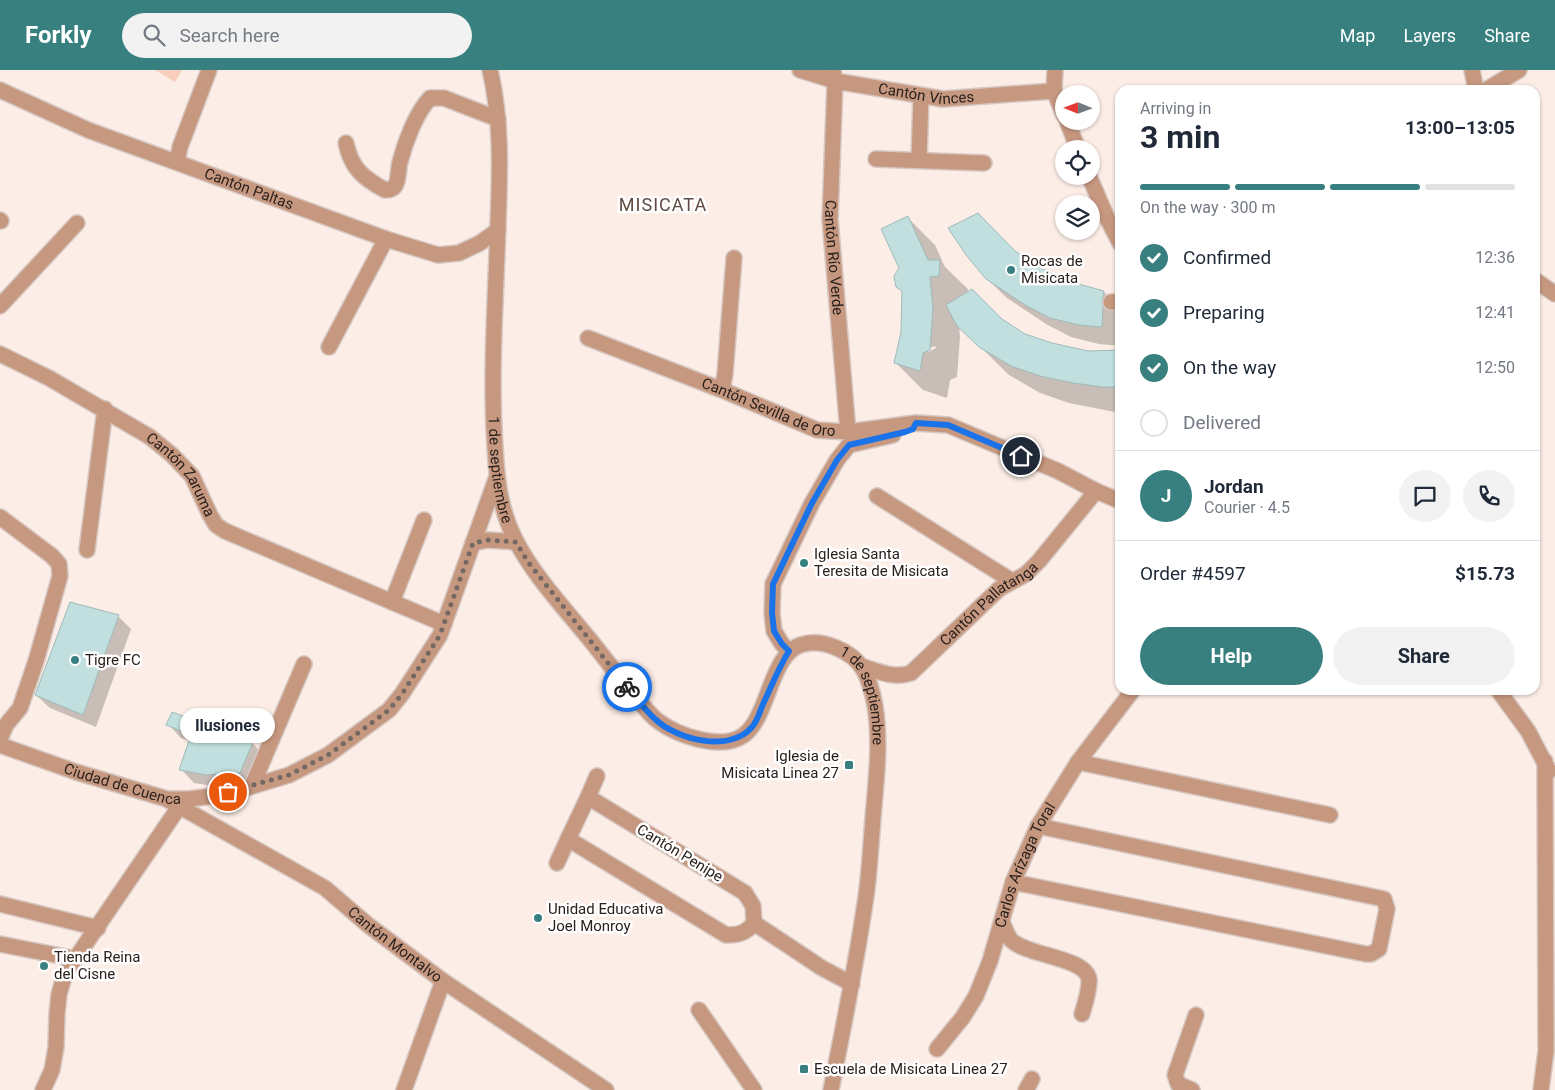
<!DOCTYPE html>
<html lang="en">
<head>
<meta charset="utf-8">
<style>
	body { margin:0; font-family:Roboto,sans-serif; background:#f2f2f3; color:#1f2937; height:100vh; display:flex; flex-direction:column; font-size:19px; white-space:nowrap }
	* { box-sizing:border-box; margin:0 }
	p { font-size:16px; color:#747a83 }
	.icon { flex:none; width:28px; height:28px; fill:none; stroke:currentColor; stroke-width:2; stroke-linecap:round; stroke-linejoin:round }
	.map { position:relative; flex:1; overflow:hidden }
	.details { position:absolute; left:1115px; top:15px; width:425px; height:610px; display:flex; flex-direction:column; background:#fff; border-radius:15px; box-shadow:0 1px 4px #0004 }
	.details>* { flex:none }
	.needle { width:32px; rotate:271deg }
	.buttons { position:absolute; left:1055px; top:15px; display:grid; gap:10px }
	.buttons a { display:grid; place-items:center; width:45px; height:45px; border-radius:50%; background:#fff; box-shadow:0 1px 4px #0004; font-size:25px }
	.pin { position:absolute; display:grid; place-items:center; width:42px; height:42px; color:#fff; margin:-21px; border:2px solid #fff; border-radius:50%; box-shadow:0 1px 5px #0007 }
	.courier { position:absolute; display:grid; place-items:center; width:50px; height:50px; margin:-25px; border:4px solid #1a73e8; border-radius:50%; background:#fff; color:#222; box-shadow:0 1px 6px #0007 }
	.bubble { position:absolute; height:35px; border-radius:18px; background:#fff; box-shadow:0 1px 4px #0004; font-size:16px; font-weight:700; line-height:35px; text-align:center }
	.overview em { font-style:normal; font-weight:700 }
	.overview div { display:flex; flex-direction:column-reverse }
	.overview { display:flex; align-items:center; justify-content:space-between; height:85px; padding:0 25px }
	h1 { font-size:32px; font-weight:700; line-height:38px }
	.bar { display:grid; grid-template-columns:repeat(4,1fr); gap:8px 5px; align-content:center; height:60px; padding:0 25px }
	.bar i { height:6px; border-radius:4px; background:#e0e1e3 }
	.bar .selected { background:#37807f }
	.bar p { grid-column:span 4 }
	.line { display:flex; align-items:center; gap:12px; padding:0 25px; border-top:1px solid #e0e1e3 }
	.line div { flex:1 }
	.round { display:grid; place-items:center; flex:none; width:52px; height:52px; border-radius:26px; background:#f2f2f3 }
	ol { padding:0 25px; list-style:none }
	li { display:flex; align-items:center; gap:15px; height:55px }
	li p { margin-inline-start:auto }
	li .icon { padding:5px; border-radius:50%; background:#37807f; color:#fff; stroke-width:4 }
	li:last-child { color:#747a83 }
	li i { width:28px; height:28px; border:2px solid #e0e1e3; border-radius:50% }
	.primary-button { display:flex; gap:10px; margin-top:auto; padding:10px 25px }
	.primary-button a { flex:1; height:58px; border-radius:30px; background:#37807f; color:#fff; font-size:20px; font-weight:700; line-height:58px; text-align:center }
	.primary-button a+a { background:#f2f2f3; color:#1f2937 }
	header { display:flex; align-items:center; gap:30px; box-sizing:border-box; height:70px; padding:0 25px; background:#37807f; color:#fff }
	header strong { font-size:24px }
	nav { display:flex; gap:28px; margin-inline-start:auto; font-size:18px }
	.search { width:350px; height:45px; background:#f2f2f3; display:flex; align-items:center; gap:12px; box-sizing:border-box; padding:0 18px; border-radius:28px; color:#747a83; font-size:19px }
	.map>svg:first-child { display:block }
	.green { fill:#f7cfbc }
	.shadow { fill:#0003; fill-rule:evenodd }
	.building { fill:#c1dfde; stroke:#9ebbb9 }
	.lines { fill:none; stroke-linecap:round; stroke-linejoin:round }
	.minor-casing { stroke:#d6c8c2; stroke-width:18 }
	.minor { stroke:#c79880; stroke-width:15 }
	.done { stroke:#746863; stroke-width:5; stroke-dasharray:0 9 }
	.route { stroke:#1a73e8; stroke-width:6 }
	.poi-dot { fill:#37807f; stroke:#fff; stroke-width:2 }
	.labels { text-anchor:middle; stroke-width:5; stroke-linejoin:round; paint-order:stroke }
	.street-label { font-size:15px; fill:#2a211d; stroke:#fff }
	.poi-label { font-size:15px; fill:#2a211d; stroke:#fff; text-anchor:start }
	.quarter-label { font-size:18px; letter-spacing:1px; fill:#5e4a40; stroke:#fff }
</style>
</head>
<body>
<header>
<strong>Forkly</strong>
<div class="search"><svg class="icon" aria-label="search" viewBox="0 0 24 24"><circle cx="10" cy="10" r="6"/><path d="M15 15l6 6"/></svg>Search here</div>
<nav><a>Map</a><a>Layers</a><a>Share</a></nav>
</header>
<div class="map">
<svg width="1555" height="1020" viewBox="0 0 1555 1020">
	<rect width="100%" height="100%" fill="#fcede6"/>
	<path class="green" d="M155 0H182L175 12Z"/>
	<path class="shadow" d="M907 147 935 175 945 197 968 219 967 223 1001 250 1024 265 1051 274 1087 282 1120 281V343L1069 333 1040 323 1009 305 959 256 960 267 957 307 950 310 947 328 923 320 895 292 902 262 904 223 897 216ZM935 276 936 278 928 282V279Z
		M1016 183 1041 199 1068 212 1104 222 1120 239V276L1099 274 1071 267 1046 254 1007 228 986 208Z
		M118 546 131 559 96 657 50 638 36 625Z
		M168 654 252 673 265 686 253 716 220 717 194 713 181 699 190 671 181 668Z"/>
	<path class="building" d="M978 143 1015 181 1041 198 1068 211 1104 221 1102 232 1103 237 1102 257 1079 255 1050 248 1025 235 986 209 966 185 948 158Z
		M908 146 928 190H940L939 206 930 207 933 238 930 280 923 283 920 301 894 293 901 262 902 221 896 217 894 206 899 198 881 159Z
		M972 219 1002 249 1025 264 1052 273 1088 281 1120 280V317H1103L1073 313 1040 306 1011 296 979 277 957 256 946 235Z
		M70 532 119 545 83 645 35 625Z
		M172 642 253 672 240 703 206 705 179 700 191 665 166 655Z"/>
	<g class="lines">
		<defs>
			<g id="minor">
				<path id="s1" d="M490 0C502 51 500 102 498 154 496 222 491 291 494 359 496 397 497 434 515 469 534 507 568 542 595 576 609 594 624 613 639 631 645 638 651 646 658 651 678 666 722 681 744 665 770 645 770 581 804 574 823 569 850 581 861 596 868 606 873 624 875 636 881 673 876 711 873 748 871 772 870 795 867 819 858 886 844 953 831 1020"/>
				<path id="s2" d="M800 0 835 11 943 29 1054 21"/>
				<path id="s3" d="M833 0 835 11 830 149 848 362"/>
				<path d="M1055 0 1054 21 1064 45"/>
				<path d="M1472 0 1476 20"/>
				<path id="s4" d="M0 20 88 60 386 169 438 185 459 183 480 173 498 160"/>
				<path d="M1486 20 1519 0"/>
				<path d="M1067 51 1078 79"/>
				<path d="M346 73C351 98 363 108 385 120 388 120 393 119 395 116 399 110 398 99 400 92 405 72 416 43 430 28H444L498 49"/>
				<path d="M876 89 984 93"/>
				<path d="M919 90 921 26"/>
				<path d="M177 92 180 77 209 0"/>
				<path d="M1089 106 1108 150 1120 173"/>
				<path d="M0 150 1 151"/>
				<path d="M1535 210 1555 224"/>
				<path d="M1111 232H1120"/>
				<path d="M0 236 77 153"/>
				<path id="s5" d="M588 268 722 320 817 360 848 362 916 353 948 355 1058 401 1096 421 1120 431"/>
				<path d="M329 277 386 169"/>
				<path id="s6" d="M0 284 49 308 150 367 172 385 192 406 210 445 216 455 225 461 444 554"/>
				<path d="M722 320 725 304 734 188"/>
				<path d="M877 426 1012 511"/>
				<path d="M0 447 52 486 59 494 60 506 36 591 20 638 6 655 0 669"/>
				<path d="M473 473 488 470 516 472"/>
				<path d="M87 480 105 339"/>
				<path d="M392 532 424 450"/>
				<path d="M789 581 782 574 774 561 772 543 773 514 812 433 837 390 849 375 893 365"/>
				<path id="s7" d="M861 596C877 601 894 609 911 603L999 519 1026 504 1039 491 1096 421"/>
				<path d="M1498 620 1528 661 1549 701"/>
				<path id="s8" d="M0 675 76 702 167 729H189L213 726 243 719 289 705 328 685 389 640 402 624 440 565 496 409"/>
				<path d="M1078 692 1330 745"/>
				<path d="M252 716 304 594"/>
				<path d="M588 727 745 823 753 836 754 853C746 863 739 865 726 865L568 769Z"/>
				<path d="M588 727 597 706"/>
				<path id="s9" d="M168 730 325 818 368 855 443 911 606 1020"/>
				<path d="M557 793 568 769"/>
				<path d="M1013 812 1366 884H1371L1379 879 1387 839 1384 829 1038 756"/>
				<path d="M0 834 98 858"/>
				<path d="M1002 852C1005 858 1007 865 1011 870 1027 886 1085 887 1089 909 1090 919 1085 934 1082 944"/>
				<path d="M754 853 822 898 852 914"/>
				<path d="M0 874 76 889"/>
				<path d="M699 940 754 1020"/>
				<path id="s10" d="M937 979 963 947 976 926 990 891 1013 812 1038 756 1078 692 1133 620"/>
				<path d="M43 1020 52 1000 56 977 57 944 59 924 65 904 179 737"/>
				<path d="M404 1020 443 911"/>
				<path d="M1026 1020 1032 1009"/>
				<path d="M1192 1020 1178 1014 1175 1005 1196 945"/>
				<path d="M1541 1020 1546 981 1545 691"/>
			</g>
		</defs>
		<use href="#minor" class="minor-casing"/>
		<use href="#minor" class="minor"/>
	</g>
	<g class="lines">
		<path class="done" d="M228 722 289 705 328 685 389 640 402 624 440 565 473 473 488 470 516 472 528 492 627 617"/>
		<path class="route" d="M627 617C636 627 645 640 655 649 677 670 730 683 752 657 758 651 760 640 764 632 772 615 779 597 789 581L782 574 774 561 772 543 773 514 812 433 837 390 849 375 905 362 913 359 916 353 948 355 1021 386"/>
	</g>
	<g class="poi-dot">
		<circle cx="1011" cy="200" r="5"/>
		<circle cx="804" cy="493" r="5"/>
		<circle cx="75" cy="590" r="5"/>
		<rect x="844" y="690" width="10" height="10" rx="2.5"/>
		<circle cx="538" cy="848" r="5"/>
		<circle cx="44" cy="896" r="5"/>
		<rect x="799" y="994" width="10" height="10" rx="2.5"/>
	</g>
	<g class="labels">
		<g class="street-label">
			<text dy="5" stroke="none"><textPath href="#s2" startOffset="129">Cantón Vinces</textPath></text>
			<text dy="5" stroke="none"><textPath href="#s4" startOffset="268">Cantón Paltas</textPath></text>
			<text dy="5" stroke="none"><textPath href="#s3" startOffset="188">Cantón Río Verde</textPath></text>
			<text dy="5" stroke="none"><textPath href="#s5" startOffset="194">Cantón Sevilla de Oro</textPath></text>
			<text dy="5" stroke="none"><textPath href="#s1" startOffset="401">1 de septiembre</textPath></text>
			<text dy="5" stroke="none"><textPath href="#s6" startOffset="221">Cantón Zaruma</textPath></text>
			<text dy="5" stroke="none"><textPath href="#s7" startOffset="156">Cantón Pallatanga</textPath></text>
			<text dy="5" stroke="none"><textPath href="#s1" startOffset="1001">1 de septiembre</textPath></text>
			<text dy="5" stroke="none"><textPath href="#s8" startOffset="129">Ciudad de Cuenca</textPath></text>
			<text transform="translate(680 783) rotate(31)" y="5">Cantón Penipe</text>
			<text dy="5" stroke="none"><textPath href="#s10" startOffset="206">Carlos Arízaga Toral</textPath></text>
			<text dy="5" stroke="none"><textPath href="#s9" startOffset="270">Cantón Montalvo</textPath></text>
		</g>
		<g class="poi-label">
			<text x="1021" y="196">Rocas de<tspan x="1021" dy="17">Misicata</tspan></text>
			<text x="814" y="489">Iglesia Santa<tspan x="814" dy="17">Teresita de Misicata</tspan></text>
			<text x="85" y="595">Tigre FC</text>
			<text x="839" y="691" text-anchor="end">Iglesia de<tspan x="839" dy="17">Misicata Linea 27</tspan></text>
			<text x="548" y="844">Unidad Educativa<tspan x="548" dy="17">Joel Monroy</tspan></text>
			<text x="54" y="892">Tienda Reina<tspan x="54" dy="17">del Cisne</tspan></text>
			<text x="814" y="1004">Escuela de Misicata Linea 27</text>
		</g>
		<g class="quarter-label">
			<text x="663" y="141">MISICATA</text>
		</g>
	</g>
</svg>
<div class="buttons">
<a><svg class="needle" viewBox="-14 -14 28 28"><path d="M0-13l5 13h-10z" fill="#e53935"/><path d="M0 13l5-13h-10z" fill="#747a83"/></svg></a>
<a><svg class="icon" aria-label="locate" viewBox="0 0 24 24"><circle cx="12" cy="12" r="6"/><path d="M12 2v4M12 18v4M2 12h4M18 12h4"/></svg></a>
<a><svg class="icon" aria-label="layers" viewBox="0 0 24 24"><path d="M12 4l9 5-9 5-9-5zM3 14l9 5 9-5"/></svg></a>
</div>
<div class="pin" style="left:228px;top:722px;background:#ea580c"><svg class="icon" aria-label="bag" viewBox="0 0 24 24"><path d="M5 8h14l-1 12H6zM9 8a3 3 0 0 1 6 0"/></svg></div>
<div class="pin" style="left:1021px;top:386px;background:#1f2937"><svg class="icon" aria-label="home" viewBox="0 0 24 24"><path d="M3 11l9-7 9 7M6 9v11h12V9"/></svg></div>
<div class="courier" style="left:627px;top:617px"><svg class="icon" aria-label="bike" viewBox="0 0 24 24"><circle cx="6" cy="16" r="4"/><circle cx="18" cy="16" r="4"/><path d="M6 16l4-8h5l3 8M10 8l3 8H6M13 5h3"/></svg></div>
<div class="bubble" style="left:180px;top:638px;width:95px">Ilusiones</div>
<section class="details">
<div class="overview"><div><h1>3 min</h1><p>Arriving in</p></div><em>13:00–13:05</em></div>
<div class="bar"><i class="selected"></i><i class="selected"></i><i class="selected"></i><i></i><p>On the way · 300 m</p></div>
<ol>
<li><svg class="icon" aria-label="check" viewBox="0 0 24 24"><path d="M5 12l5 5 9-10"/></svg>Confirmed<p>12:36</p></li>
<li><svg class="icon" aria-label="check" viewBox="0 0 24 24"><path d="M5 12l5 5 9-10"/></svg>Preparing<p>12:41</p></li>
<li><svg class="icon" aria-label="check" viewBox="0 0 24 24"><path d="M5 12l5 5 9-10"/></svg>On the way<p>12:50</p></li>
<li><i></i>Delivered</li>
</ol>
<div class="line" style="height:90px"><b class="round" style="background:#37807f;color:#fff">J</b><div><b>Jordan</b><p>Courier · 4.5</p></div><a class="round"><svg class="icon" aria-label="chat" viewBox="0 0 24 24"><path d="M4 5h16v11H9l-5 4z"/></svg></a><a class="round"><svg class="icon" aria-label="phone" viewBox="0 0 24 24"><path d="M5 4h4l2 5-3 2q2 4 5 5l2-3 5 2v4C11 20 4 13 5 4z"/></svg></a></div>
<div class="line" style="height:65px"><div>Order #4597</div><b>$15.73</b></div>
<div class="primary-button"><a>Help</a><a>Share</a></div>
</section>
</div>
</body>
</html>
